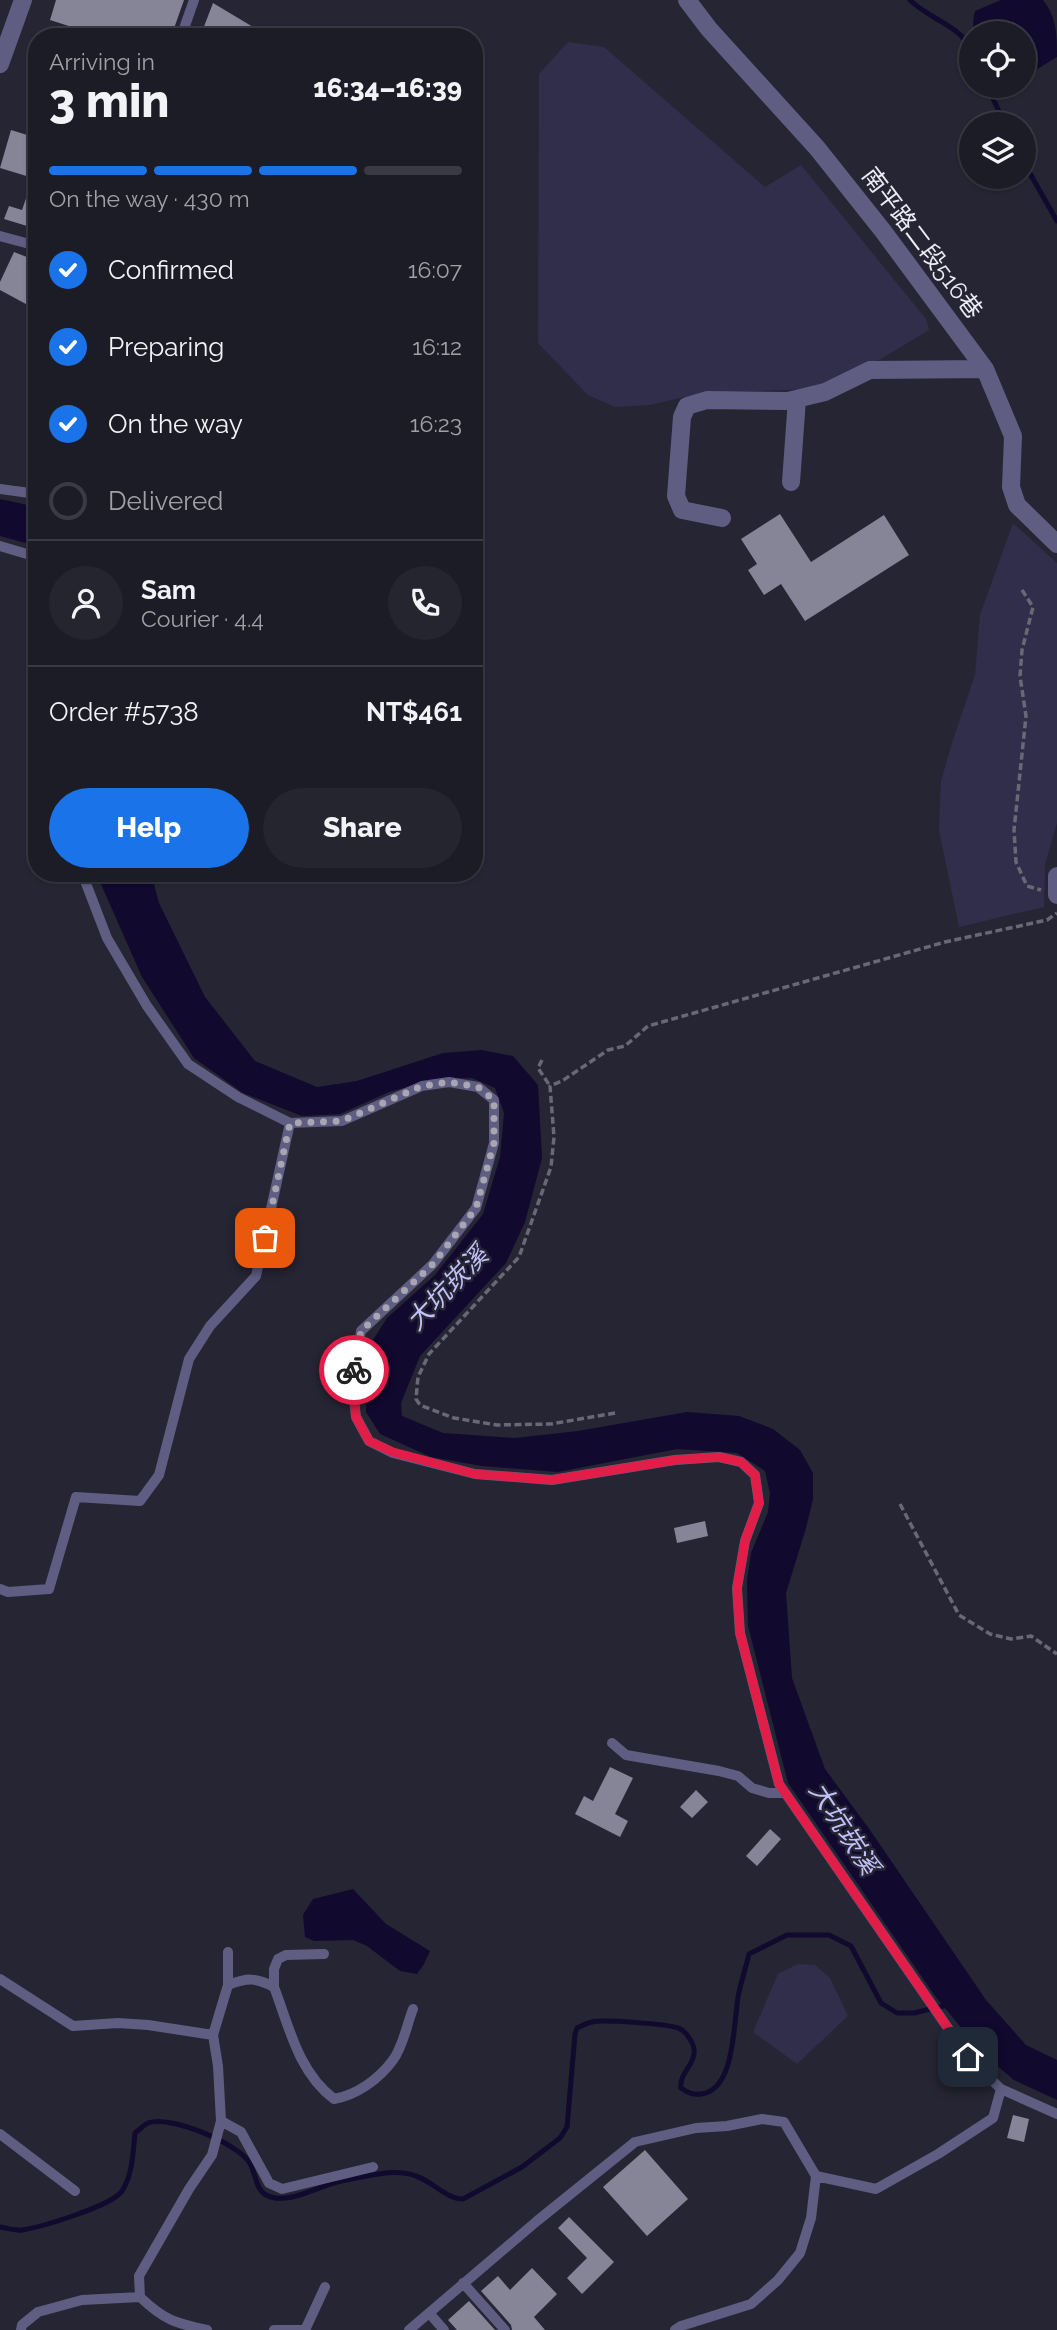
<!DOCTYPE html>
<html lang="en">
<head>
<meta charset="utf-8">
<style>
	body { margin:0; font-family:Raleway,"Noto Sans TC",sans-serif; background:#25252f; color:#f1f3f6; height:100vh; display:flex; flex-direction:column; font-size:26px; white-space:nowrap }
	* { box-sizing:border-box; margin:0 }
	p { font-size:23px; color:#a0a1a7 }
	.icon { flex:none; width:38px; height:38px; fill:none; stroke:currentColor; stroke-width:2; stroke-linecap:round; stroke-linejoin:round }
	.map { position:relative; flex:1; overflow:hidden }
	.panel { position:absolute; left:28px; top:28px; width:455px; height:854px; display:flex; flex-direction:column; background:#1c1c27; border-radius:28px; box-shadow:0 2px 5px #0004,0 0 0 2px #3a3a44 }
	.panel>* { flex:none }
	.tools { position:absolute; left:959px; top:21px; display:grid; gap:14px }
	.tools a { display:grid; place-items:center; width:77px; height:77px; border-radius:50%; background:#1c1c27; box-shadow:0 2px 5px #0004,0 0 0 2px #3a3a44; font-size:35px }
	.pin { position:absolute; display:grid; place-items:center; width:60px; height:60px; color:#fff; margin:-30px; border-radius:14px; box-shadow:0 4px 10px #0006 }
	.courier { position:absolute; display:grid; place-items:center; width:70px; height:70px; margin:-35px; border:5px solid #e11d48; border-radius:50%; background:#fff; color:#222; box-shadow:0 2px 9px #0007 }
	.summary em { font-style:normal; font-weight:800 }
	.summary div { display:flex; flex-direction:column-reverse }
	.summary { display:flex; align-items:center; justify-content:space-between; height:119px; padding:0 21px }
	h1 { font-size:46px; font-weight:800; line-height:52px }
	.bar { display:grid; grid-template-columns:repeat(4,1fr); gap:10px 7px; align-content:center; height:84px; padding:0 21px }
	.bar i { height:9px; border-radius:5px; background:#3a3a44 }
	.bar .selected { background:#1a73e8 }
	.bar p { grid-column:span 4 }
	.line { display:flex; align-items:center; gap:18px; padding:0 21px; border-top:2px solid #3a3a44 }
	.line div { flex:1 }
	.round { display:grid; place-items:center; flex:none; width:74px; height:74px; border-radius:37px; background:#25252f }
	ol { padding:0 21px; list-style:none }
	li { display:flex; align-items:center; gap:21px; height:77px }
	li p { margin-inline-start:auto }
	li .icon { padding:7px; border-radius:50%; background:#1a73e8; color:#fff; stroke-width:4 }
	li:last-child { color:#a0a1a7 }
	li i { width:38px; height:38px; border:4px solid #3a3a44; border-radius:50% }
	.action { display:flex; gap:14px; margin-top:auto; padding:14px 21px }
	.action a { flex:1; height:80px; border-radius:42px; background:#1a73e8; color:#fff; font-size:28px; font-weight:800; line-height:80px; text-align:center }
	.action a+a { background:#25252f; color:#f1f3f6 }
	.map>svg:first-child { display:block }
	.green { fill:#302e4b }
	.water { fill:#11092e }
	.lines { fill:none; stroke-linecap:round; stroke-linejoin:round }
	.stream { stroke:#11092e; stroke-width:5 }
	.building { fill:#868598 }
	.path { stroke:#696875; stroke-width:3.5; stroke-dasharray:7 3.5; stroke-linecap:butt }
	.service { stroke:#5f5d82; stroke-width:10 }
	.minor { stroke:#5f5d82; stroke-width:18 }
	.tertiary { stroke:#5f5d82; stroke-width:18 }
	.done { stroke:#a7a6b2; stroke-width:7; stroke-dasharray:0 12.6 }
	.route { stroke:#e11d48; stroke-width:9 }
	.labels { text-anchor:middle; stroke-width:5; stroke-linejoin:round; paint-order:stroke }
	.street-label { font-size:24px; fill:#ececf6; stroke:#262534 }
	.water-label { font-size:26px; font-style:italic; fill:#c3c0fa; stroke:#262534 }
</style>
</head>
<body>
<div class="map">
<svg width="1057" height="2330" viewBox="0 0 1057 2330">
	<rect width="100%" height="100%" fill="#262534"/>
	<path class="green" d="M568 42 604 47 765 187 801 165 926 319 929 330 881 359 811 389 730 392 684 397 650 405 615 407 588 395 538 343 539 74Z
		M1013 523 1057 563V823L1045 865 1044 907 959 927 939 830 941 781 953 740 975 675 980 615Z
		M798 1964 815 1965 830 1978 848 2016 797 2064 753 2032 778 1974Z"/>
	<path class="water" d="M1001 0H1043C1057 18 1057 35 1057 57L1024 77V33H975C972 26 973 19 975 11Z
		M0 499 37 507V546L0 536Z
		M96 873H151L159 903 205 997 255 1061 317 1087 357 1081 443 1053 482 1050 513 1056 538 1085 542 1158 525 1222 506 1263 420 1356 401 1403 402 1416 443 1433 515 1438 578 1431 687 1412 739 1416 773 1429 800 1450 813 1473V1499L806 1528 786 1593 792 1678 825 1769 870 1830 986 2000 1026 2045 1057 2060V2100L1014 2080 983 2054 935 1996 788 1783 748 1626 747 1581 751 1553 768 1512 770 1493 765 1471 737 1453 677 1449 558 1472 482 1466 431 1457 380 1434 366 1412V1351L387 1318 435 1275 483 1214 500 1157 504 1113 495 1088 472 1078 436 1079 389 1092 340 1114 302 1116 243 1093 194 1058 142 977Z
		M353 1889 386 1924 430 1951 424 1964 417 1974 400 1971 367 1946 353 1940 314 1941 305 1937 303 1915 313 1899Z"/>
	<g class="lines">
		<path class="stream" d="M910 0C929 19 959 25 971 49
			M987 86 1005 124
			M1024 163 1057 221
			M0 2227C7 2228 15 2231 22 2230 41 2227 112 2206 122 2191 133 2174 133 2151 135 2133 139 2130 144 2125 148 2123 170 2115 237 2143 249 2162 256 2172 255 2189 266 2195 286 2206 317 2187 337 2182 351 2179 365 2176 379 2174 391 2172 405 2172 416 2176 432 2181 446 2199 463 2199L522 2167 560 2138 567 2127 575 2034 577 2028C581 2026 587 2023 592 2022 602 2019 668 2024 678 2028 685 2030 693 2042 694 2049 696 2064 679 2073 681 2088 688 2093 693 2095 701 2094 737 2090 733 2017 739 1992 742 1979 746 1967 749 1954L787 1935H829L851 1946 881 2003 897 2013H914L947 2005"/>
	</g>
	<path class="building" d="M56 0H184L171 37H103L50 20Z
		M213 3 270 37H200Z
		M11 130 37 138V229L4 219 9 206 22 210 33 178 0 168Z
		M14 252 37 261V310L0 290V282Z
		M780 514 811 562 884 515 909 555 805 621 781 584 764 595 748 570 757 564 741 539Z
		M705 1521 708 1536 677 1543 674 1528Z
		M610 1767 633 1778 615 1814 628 1821 620 1837 575 1814 584 1796 593 1801Z
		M696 1790 708 1802 692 1818 680 1807Z
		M770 1829 781 1839 757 1866 746 1856Z
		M1013 2115 1029 2119 1024 2142 1007 2138Z
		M645 2150 688 2199 647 2236 603 2187Z
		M569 2217 614 2262 582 2294 567 2278 587 2258 558 2228Z
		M532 2268 557 2294 534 2317 545 2330H512L511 2325 481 2291 498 2276 510 2290Z
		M469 2301 495 2330H457L448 2320Z"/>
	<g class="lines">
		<path class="path" d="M1022 590 1033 607 1022 650 1020 676 1026 716 1014 830 1016 862 1027 886 1041 890
			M542 1060 538 1068 550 1086
			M615 1413 551 1424 497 1425 454 1418 420 1405 416 1399 418 1377 429 1354 519 1257 551 1167 554 1137 550 1086 562 1081 608 1050 625 1046 648 1026 945 942 1047 920 1057 913
			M900 1504 959 1615 990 1634 1011 1639 1031 1636 1057 1654"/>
		<path class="service" d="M181 37 194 0
			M0 236 37 246
			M0 489 37 494
			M0 546 37 557
			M82 873 107 938 147 1006 188 1064 238 1097 290 1123 342 1121 422 1086 449 1082 478 1087 494 1100V1143L476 1208 433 1264 361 1331 352 1382 356 1417 369 1441 393 1453 475 1474 552 1480 675 1460 719 1457 741 1462 755 1475 759 1503 745 1541 737 1588 740 1633 779 1784 968 2057 1001 2089 1057 2114
			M0 1589 8 1592 49 1589 76 1497 140 1501 159 1475 189 1359 210 1326 256 1276 290 1123
			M612 1743 626 1755 719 1771 738 1776 752 1788 769 1793H785
			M0 1979 73 2026 118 2023 148 2025 213 2035
			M228 1985V1952
			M274 1987V1969L278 1959 286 1955 324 1954
			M221 2121 241 2132 269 2183 282 2189 373 2167
			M0 2134 75 2191
			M463 2283 505 2330
			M430 2314 444 2330
			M21 2330 22 2325 38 2312 82 2300 140 2297
			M207 2330C175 2323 164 2320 140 2297L139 2276 189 2189 212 2155 221 2121 218 2066 213 2035 228 1985C247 1978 255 1977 274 1987 289 2026 298 2072 334 2099 357 2095 379 2079 393 2060 403 2047 407 2024 413 2009
			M274 2330H305L325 2287
			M409 2330 537 2221 635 2142 696 2128 727 2126 762 2119 784 2122 816 2176
			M675 2330 681 2326 751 2304 778 2280 800 2253 811 2218 816 2176 876 2189 938 2154 993 2118 1001 2089"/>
		<path class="minor" d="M687 0 709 29 817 148 883 231 985 369 1013 436 1011 487 1017 505 1057 544
			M791 482 797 399
			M722 518 682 510 676 496 682 417 687 406 707 400 788 401 825 392 870 370 985 369
			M1057 876V895"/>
		<path class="tertiary" d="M0 64 23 0"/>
	</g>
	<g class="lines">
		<path class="done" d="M265 1238 290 1123 342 1121 422 1086 449 1082 478 1087 494 1100V1143L476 1208 433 1264 361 1331 354 1370"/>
		<path class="route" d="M354 1370 352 1382 356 1417 369 1441 393 1452 475 1474 552 1480 675 1460 719 1457 741 1462 755 1475 759 1503 745 1541 737 1588 740 1633 779 1784 968 2057"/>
	</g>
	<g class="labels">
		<g class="street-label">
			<text transform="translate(922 243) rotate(53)" y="8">南平路二段516巷</text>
		</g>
		<g class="water-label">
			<text transform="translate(447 1288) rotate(-46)" y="9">大坑崁溪</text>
			<text transform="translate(844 1828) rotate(57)" y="9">大坑崁溪</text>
		</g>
	</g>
</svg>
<div class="tools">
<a><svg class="icon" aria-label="locate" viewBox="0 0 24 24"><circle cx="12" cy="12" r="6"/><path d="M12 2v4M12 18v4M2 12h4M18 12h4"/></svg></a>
<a><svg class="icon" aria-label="layers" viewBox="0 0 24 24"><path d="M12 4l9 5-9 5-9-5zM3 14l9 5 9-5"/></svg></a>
</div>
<div class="pin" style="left:265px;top:1238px;background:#ea580c"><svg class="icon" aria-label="bag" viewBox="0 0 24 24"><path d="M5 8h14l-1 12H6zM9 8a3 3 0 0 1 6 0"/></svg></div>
<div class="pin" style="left:968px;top:2057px;background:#1f2937"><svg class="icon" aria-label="home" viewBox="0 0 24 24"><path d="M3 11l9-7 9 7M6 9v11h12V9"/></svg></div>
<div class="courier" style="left:354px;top:1370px"><svg class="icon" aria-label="bike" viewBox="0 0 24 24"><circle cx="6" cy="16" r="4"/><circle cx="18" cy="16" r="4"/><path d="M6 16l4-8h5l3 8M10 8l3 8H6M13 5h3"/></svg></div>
<section class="panel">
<div class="summary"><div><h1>3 min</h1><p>Arriving in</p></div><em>16:34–16:39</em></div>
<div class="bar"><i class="selected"></i><i class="selected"></i><i class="selected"></i><i></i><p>On the way · 430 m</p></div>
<ol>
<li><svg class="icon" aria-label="check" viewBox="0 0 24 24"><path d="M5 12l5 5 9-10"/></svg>Confirmed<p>16:07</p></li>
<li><svg class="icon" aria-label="check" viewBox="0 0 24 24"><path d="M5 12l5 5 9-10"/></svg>Preparing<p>16:12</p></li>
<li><svg class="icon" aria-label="check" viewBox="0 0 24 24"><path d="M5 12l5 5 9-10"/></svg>On the way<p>16:23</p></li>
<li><i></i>Delivered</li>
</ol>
<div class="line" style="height:126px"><a class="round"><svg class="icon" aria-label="person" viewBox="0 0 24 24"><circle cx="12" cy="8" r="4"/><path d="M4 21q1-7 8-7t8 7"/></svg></a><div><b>Sam</b><p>Courier · 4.4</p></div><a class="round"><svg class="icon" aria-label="phone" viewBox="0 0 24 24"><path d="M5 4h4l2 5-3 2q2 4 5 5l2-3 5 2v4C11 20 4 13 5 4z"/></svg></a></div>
<div class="line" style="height:91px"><div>Order #5738</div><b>NT$461</b></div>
<div class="action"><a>Help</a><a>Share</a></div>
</section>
</div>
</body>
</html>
